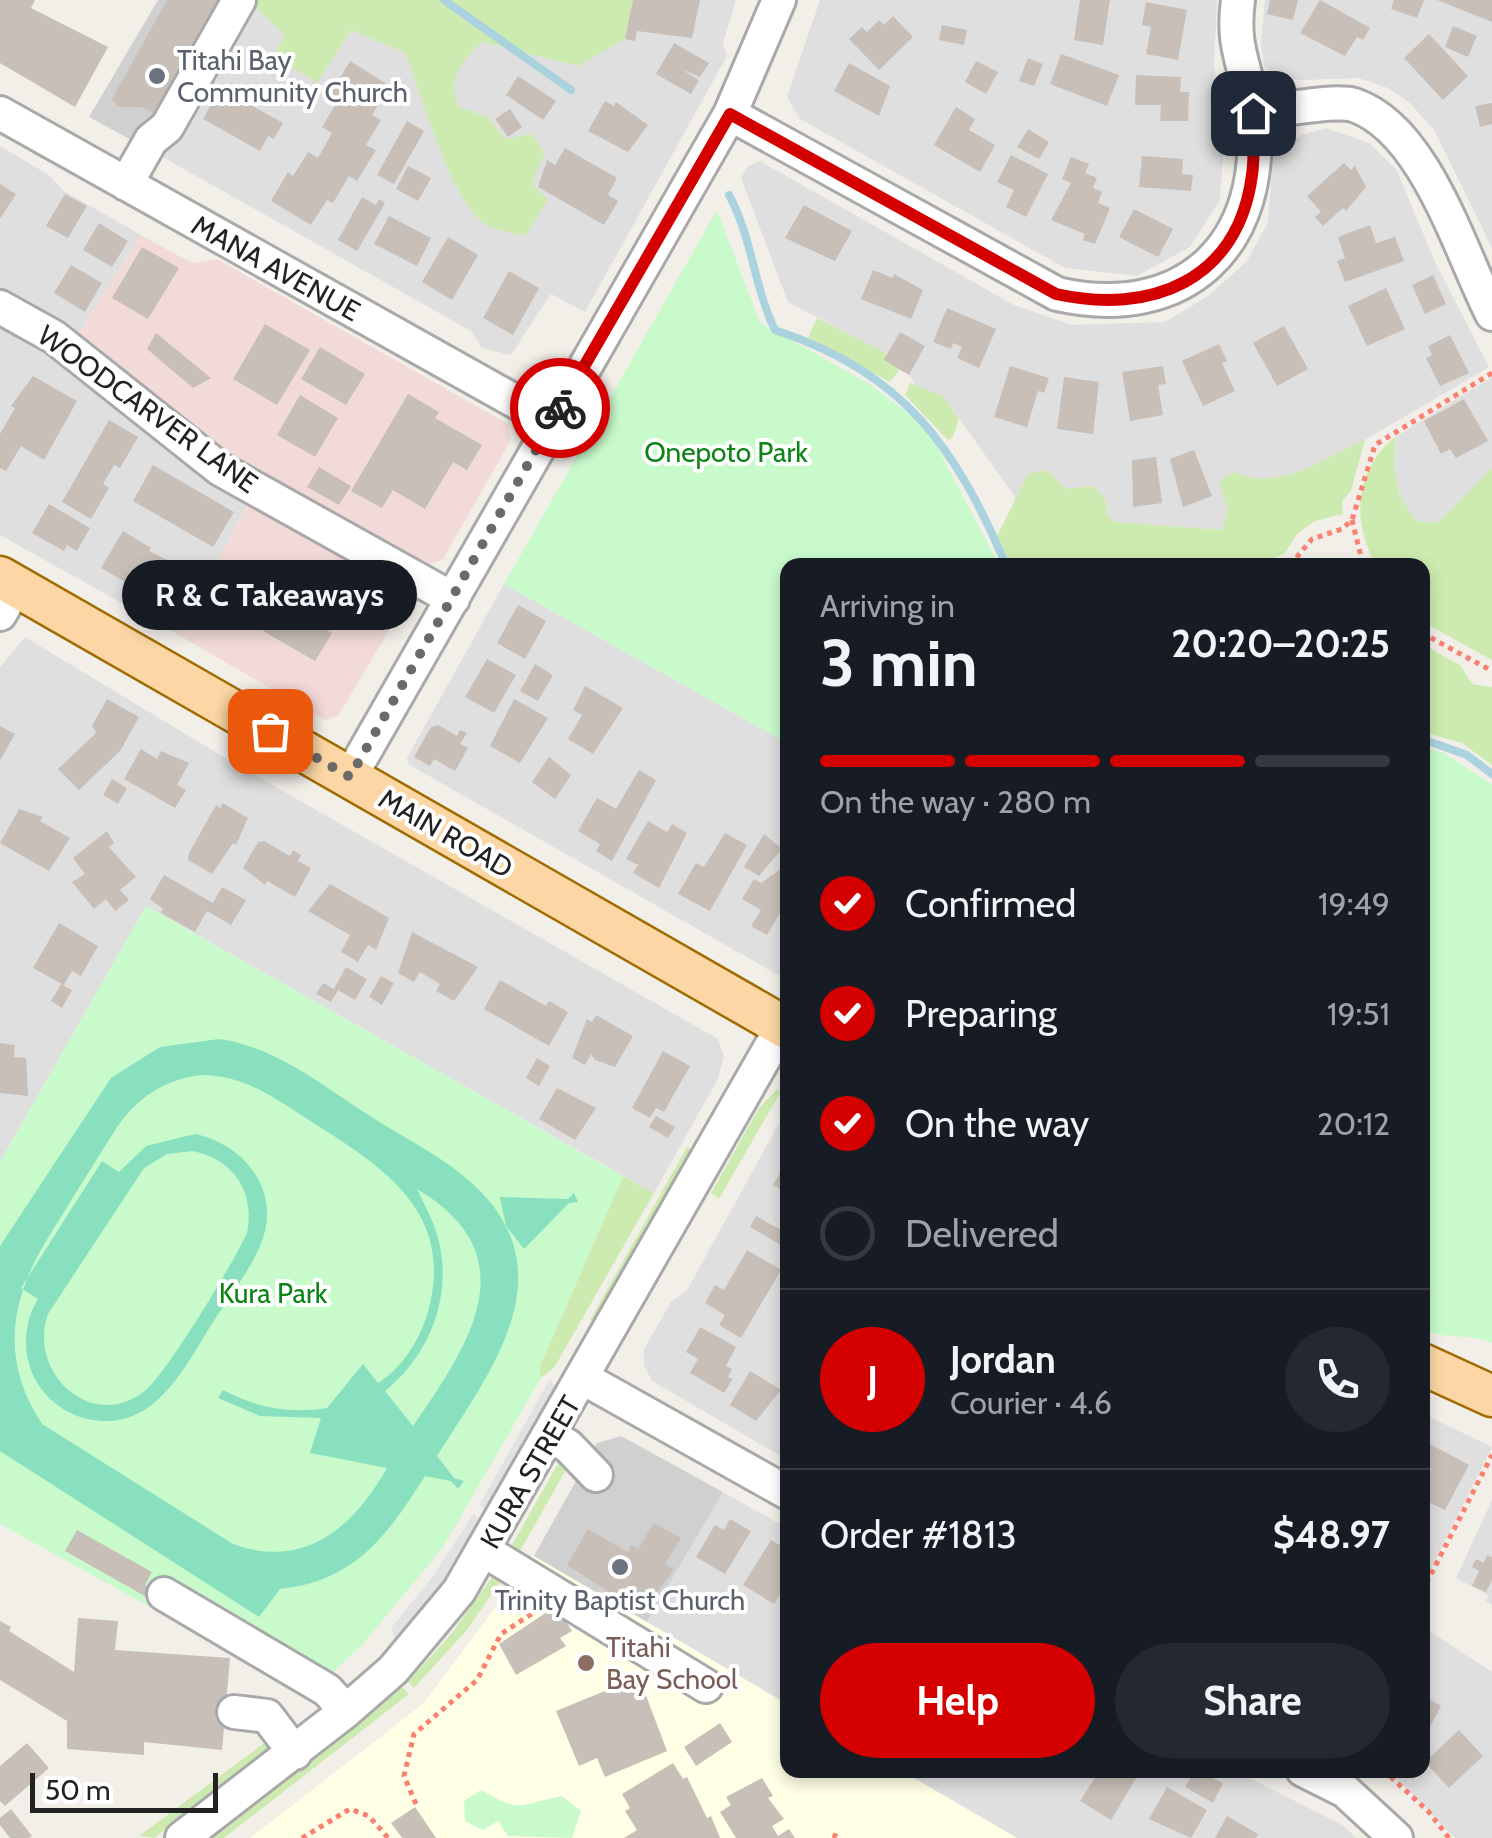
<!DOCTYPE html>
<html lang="en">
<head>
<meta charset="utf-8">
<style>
	body { margin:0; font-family:Cabin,sans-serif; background:#242831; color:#f1f3f6; height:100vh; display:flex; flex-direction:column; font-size:38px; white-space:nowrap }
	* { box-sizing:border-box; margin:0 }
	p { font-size:32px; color:#9ea1a6 }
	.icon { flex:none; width:55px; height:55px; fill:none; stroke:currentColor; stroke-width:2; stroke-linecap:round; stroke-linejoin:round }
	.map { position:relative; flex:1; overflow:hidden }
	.details { position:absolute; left:780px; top:558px; width:650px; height:1220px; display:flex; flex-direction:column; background:#171b24; border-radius:20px; box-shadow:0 5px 15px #0003 }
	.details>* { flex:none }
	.scale { position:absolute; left:30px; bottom:25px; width:188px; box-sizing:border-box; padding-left:10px; border:5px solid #222; border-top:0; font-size:28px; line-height:35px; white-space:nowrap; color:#222; -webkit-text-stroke:8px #fff; paint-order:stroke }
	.pin { position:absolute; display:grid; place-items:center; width:85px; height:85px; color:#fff; margin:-42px; border-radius:20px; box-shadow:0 5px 15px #0006 }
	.courier { position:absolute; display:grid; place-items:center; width:100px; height:100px; margin:-50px; border:8px solid #d40000; border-radius:50%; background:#fff; color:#222; box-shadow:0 2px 12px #0007 }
	.bubble { position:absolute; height:70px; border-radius:35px; background:#171b24; box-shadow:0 5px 15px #0003; font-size:32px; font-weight:800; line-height:70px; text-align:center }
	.head em { font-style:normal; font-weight:800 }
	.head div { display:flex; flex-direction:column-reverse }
	.head { display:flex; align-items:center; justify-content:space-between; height:170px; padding:0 40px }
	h1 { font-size:65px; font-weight:800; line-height:75px }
	.bar { display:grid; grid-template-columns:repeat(4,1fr); gap:15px 10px; align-content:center; height:120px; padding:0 40px }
	.bar i { height:12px; border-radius:8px; background:#363941 }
	.bar .on { background:#d40000 }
	.bar p { grid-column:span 4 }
	.line { display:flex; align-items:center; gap:25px; padding:0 40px; border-top:2px solid #363941 }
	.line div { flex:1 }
	.round { display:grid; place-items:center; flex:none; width:105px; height:105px; border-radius:52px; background:#242831 }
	ol { padding:0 40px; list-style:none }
	li { display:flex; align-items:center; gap:30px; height:110px }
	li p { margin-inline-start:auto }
	li .icon { padding:10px; border-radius:50%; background:#d40000; color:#fff; stroke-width:4 }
	li:last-child { color:#9ea1a6 }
	li i { width:55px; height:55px; border:5px solid #363941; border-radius:50% }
	.action { display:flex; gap:20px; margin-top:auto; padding:20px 40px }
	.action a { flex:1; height:115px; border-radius:60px; background:#d40000; color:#fff; font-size:40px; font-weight:800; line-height:115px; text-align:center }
	.action a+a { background:#242831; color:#f1f3f6 }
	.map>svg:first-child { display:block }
	.residential { fill:#e0dfdf }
	.commercial { fill:#f2dad9 }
	.education { fill:#ffffe5 }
	.religious { fill:#d0d0d0 }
	.grass { fill:#cdebb0 }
	.park { fill:#c8facc }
	.pitch { fill:#88e0be; fill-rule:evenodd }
	.parking { fill:#e2e2e2 }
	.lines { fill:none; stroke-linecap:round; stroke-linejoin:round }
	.stream { stroke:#aad3df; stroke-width:8 }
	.building { fill:#c7bfb8 }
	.minor-casing { stroke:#a9a9a9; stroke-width:38 }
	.major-casing { stroke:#a06b00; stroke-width:45 }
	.path { stroke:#fa8072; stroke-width:5; stroke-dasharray:5 5; stroke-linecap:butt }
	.minor { stroke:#fff; stroke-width:32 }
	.major { stroke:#fcd6a4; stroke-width:40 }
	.done { stroke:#6b6a68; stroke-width:10; stroke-dasharray:0 18 }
	.route { stroke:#d40000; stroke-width:12 }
	.worship-dot { fill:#6b7280; stroke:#fff; stroke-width:4 }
	.education-dot { fill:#8d6e63; stroke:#fff; stroke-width:4 }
	.labels { text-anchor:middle; stroke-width:8; stroke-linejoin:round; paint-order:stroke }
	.worship-label { font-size:28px; fill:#5b616d; stroke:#fff; text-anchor:start }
	.street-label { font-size:28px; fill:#222; stroke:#fff }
	.park-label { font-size:28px; fill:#0c8416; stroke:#fff }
	.education-label { font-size:28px; fill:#785e54; stroke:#fff; text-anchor:start }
</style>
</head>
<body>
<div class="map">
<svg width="1492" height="1838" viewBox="0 0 1492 1838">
	<rect width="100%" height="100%" fill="#f2efe9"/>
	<path class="residential" d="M248 0 285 35 317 82 351 30 405 53 423 95 532 184 487 117 458 106 452 87 458 66 482 42 578 66 633 0H736L723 43 727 56 585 312 551 294 511 355 482 348 471 331 159 155Z
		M820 0H1217L1214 66 1224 140 1220 200 1190 247 1137 276 1065 268 800 119 787 97Z
		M1265 0H1492V248L1434 130 1410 103 1388 88 1358 78 1279 81 1264 65 1261 43Z
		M1326 128 1369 143 1396 169 1436 264 1489 367 1365 440 1286 479 1220 481 1228 510 1222 530 1115 522 1067 489 1028 474 1018 501 943 396 916 388 904 363 788 302 741 178 748 166 760 161 1014 305 1072 325 1165 322 1208 296 1247 261 1268 222 1273 157 1301 135Z
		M0 146 49 175 64 191 141 235 75 339 0 291Z
		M0 320 47 347 251 499 177 634 0 535Z
		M1492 377V468L1438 523 1416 521 1400 496 1394 468 1395 437Z
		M504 584 787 743V980L408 764 407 758Z
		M25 637 227 759 718 1039 724 1056 718 1079 654 1193 146 906 0 1162V667Z
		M787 1109V1460L652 1381 644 1365V1349L671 1302 687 1290Z
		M1422 1413 1492 1447 1423 1585H1422Z
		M723 1492 787 1528V1704L647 1622Z
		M1492 1500V1605L1486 1601 1488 1595 1456 1578Z
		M1423 1627 1492 1672V1838H1455L1389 1770H1422Z
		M900 1770H1234L1344 1826 1356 1838H1017Z"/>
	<path class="commercial" d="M141 235 192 263 217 259 508 424 511 440 443 559 430 564 425 573 223 458 75 339Z
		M251 499 413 590 338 716 325 720 177 634Z"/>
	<path class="education" d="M534 1556 787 1704 788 1770H900L1017 1838H250L423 1704Z"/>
	<path class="religious" d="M158 0H247L159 155 89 117Z
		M621 1436 723 1492 647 1622 534 1556 597 1443Z"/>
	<path class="grass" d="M248 0H633L625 39 578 66 482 42C461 63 448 76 458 106L487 117 505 139 531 134 545 152 532 184 548 200 525 236C514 233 497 231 487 225 450 203 423 95 405 53L351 30 317 83 274 56 285 35Z
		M817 318 905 363 890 382 808 338Z
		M910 383 943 396 959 419 953 437 948 440 905 395Z
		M1395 437 1394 468 1400 496 1416 521 1438 523 1492 468V660L1423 622 1422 565H1376C1351 522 1355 469 1395 437Z
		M1365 440 1351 491 1342 501 1343 514 1315 521 1297 534 1284 554 1255 565H1011L997 536 1028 474 1047 470 1067 489 1093 486 1106 500 1107 515 1115 522 1222 530 1228 510 1219 481 1234 472C1279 493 1323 458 1365 440Z
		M1423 644 1461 666 1472 684 1492 687V765L1462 743 1423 732Z
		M778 1088 780 1093 719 1199 711 1193 759 1108Z
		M687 1147 696 1153 599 1326 590 1320Z
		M623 1176 654 1193 554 1368 541 1378 539 1368Z
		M564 1453 572 1459 515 1560 508 1552Z
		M496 1572 506 1573 467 1630 414 1688 408 1682 452 1633Z
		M402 1687 409 1694 224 1838H209Z
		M271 1738 276 1747 154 1838 139 1836Z"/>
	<path class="park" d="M717 210 760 323 868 383 927 428 999 565H788L787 743 504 584Z
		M1423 747 1443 753 1492 784V1343C1469 1333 1446 1340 1423 1330Z
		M146 906 623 1176 539 1368 541 1378 443 1547 364 1643 309 1695 0 1524V1162Z
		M481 1790C523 1814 515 1805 562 1796L581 1811 572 1838 508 1836 498 1821 483 1830 465 1821 464 1801Z"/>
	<path class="pitch" d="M219 1039C277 1047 324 1087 373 1118 406 1139 445 1158 474 1185 569 1274 489 1373 437 1456L454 1478 464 1481 458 1489 451 1481 425 1476C387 1536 355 1581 280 1589L259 1617 0 1451V1246L111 1078 160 1047ZM201 1075C245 1075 276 1099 312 1122 386 1169 457 1214 427 1315 419 1341 401 1369 378 1383L363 1364 327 1408C289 1414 257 1408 223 1390L218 1398 260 1416 321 1418 310 1453 387 1468C353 1528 304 1570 233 1544L42 1424C0 1360 9 1299 51 1233 73 1197 95 1162 117 1127 138 1097 164 1080 201 1075ZM417 1189C530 1256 469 1345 413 1426L385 1391C432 1354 455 1290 436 1231 431 1216 423 1202 417 1189Z
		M195 1134C243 1144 281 1189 262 1241 252 1268 231 1294 215 1319 185 1366 155 1434 88 1419 65 1414 46 1399 35 1379 22 1354 23 1323 38 1299L21 1288 102 1161 119 1172 146 1146ZM193 1151C234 1160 255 1191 247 1233 234 1262 168 1371 146 1390 93 1434 27 1373 48 1314L144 1168 167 1154Z
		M574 1193 578 1202 569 1203 524 1249 506 1226 500 1197 568 1199Z"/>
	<path class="parking" d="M550 1379 560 1395 490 1519 480 1504Z
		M474 1513 484 1530 465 1561 397 1647 391 1628 431 1579Z"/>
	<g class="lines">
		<path class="stream" d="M444 0 571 90
			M729 195C752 237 754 287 775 330 904 373 955 446 1006 565
			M1422 739 1467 755 1492 774"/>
	</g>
	<path class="building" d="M0 0H35L31 8 108 47 75 107 0 63Z
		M167 0H223L164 120 142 107H118L112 99Z
		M633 0H700L692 38 637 31 635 41 625 39Z
		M1080 0H1110L1103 45 1074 40Z
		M1270 0H1298L1293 20 1267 14Z
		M1320 0 1370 28 1363 40 1357 37 1345 56 1300 33Z
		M1394 0H1424L1417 18 1391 9Z
		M1437 0H1492V22Z
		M1146 2 1187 10 1178 60 1146 54 1151 27 1142 25Z
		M893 16 913 37 879 70 849 39 862 27 867 32 879 20 884 25Z
		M942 25 967 30 964 45 939 40Z
		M1453 26 1477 36 1468 57 1445 47Z
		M1429 34 1468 76 1443 100 1404 58Z
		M674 43 709 63 700 77 681 69 699 80 691 94 656 74Z
		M1061 54 1119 75 1107 106 1050 84Z
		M1028 58 1043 64 1034 86 1019 81Z
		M350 61 390 86 372 115 381 120 366 145 376 150 357 181 349 176 333 203 327 200 311 225 271 201 288 172 293 176 308 152 318 158 332 133 322 127 338 100 330 95Z
		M976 61 998 72 986 94 965 82Z
		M849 63 890 86 879 116 834 91Z
		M1136 75 1181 77 1180 92H1189L1188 121H1160L1161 105H1135Z
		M518 76 556 101 543 120 506 95Z
		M220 88 283 123 274 139 268 136 260 151 203 119Z
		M605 101 614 106 616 102 648 125 628 152 588 131Z
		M1492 103V124L1480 127 1475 106Z
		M956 107 975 119 969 130 995 145 980 172 934 145Z
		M510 109 522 127 508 137 495 119Z
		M407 121 424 131 394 184 377 175Z
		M1028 129 1049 142 1039 159 1017 147Z
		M565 148 617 178 608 195 618 201 604 225 538 187 547 160 555 165Z
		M1011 155 1048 174 1026 217 1006 207 1014 190 997 182Z
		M1142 156 1183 159 1182 174 1193 175 1191 191 1139 187Z
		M1071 157 1089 164 1085 173 1097 178 1093 188 1102 192 1098 203 1110 208 1095 244 1083 240 1085 234 1051 220 1071 183 1062 179Z
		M1344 163 1351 170 1355 166 1366 187 1346 211 1343 208 1323 226 1315 217 1321 212 1307 196Z
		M408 166 431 178 418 201 396 189Z
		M0 184 16 194 0 219Z
		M65 194 87 206 68 238 46 226Z
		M362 197 376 205 379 199 385 203 357 251 338 240Z
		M804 205 852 231 835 261 785 238Z
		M1134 209 1173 229 1158 257 1119 237Z
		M389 216 431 238 417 266 374 244Z
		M99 223 128 241 112 267 83 250Z
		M1370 225 1376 243 1395 237 1404 261 1345 282 1337 261 1345 258 1338 237Z
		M448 237 478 255 452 300 422 282Z
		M142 247 179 268 148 319 112 298Z
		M71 265 102 283 85 312 54 293Z
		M873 270 893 278 894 274 923 290 911 319 861 299Z
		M509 271 539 288 513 335 483 318Z
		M1433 275 1446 304 1425 314 1412 285Z
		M1386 288 1405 329 1367 346 1348 306Z
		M947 308 996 329 979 368 957 358 962 347 953 343 951 349 933 342Z
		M265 324 310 350 277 405 233 379Z
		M1284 326 1308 369 1277 386 1253 343Z
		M900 332 925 346 909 375 884 360Z
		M156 333 211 378 193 388 147 349Z
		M1450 335 1469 373 1440 386 1426 358 1432 355 1428 346Z
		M1219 344 1227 361 1222 363 1235 391 1203 406 1182 361Z
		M320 347 365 374 346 405 301 379Z
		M1010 366 1049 378 1044 393 1038 391 1027 427 994 417Z
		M1163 366 1166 384 1158 385 1163 415 1130 421 1122 372Z
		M33 376 77 401 44 460 21 446 6 471 0 468V434L15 408 11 406Z
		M1064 377 1099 382 1093 434 1057 429Z
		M408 394 439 412 435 418 482 445 467 470 453 462 425 509 393 490 382 508 351 491Z
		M300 395 338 418 315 457 277 435Z
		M1464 399 1488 441 1456 458 1450 449 1441 454 1424 421Z
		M109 420 138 437 120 468 114 465 103 484 109 488 91 519 62 502Z
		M1194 450 1212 496 1183 507 1170 459Z
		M1156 457 1162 503 1133 507 1132 460Z
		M153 465 234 512 213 547 133 501Z
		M319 467 351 486 339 505 307 487Z
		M49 504 90 528 77 551 67 545 64 551 32 533Z
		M123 531 151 548 149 551 198 575 177 611 149 595 154 588 134 576 129 584 101 568Z
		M280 603 332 633 315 661 263 631Z
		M518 605 546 621 525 659 497 643Z
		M487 659 516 675 494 713 465 697Z
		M535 664 553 675 538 701 520 691Z
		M585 686 623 708 593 754 568 739 582 715 573 710Z
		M107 699 139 717 120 751 79 790 58 769 96 733 92 726Z
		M514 699 548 718 520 763 490 746Z
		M438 725 457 736 460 730 467 733 460 744 468 748 455 771 434 759 430 766 414 757 431 727Z
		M0 726 15 734 0 760Z
		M141 749 157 759 161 751 189 763 177 785 186 790 175 808 124 779Z
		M549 757 571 775 555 799 532 782Z
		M639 770 656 780 612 861 596 851 600 844 578 831 597 798 616 809Z
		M112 779 127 788 118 804 103 795Z
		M223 803 248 818 236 845 233 843 212 874 188 860 189 853 216 805 220 808Z
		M19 809 43 817 40 821 70 838 49 871 0 843Z
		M648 821 667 832 672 824 687 833 659 888 633 873 638 865 626 859Z
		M107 831 114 843 109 847 136 877 120 890 129 900 115 911 106 899 94 909 72 882 85 874 73 858Z
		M725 833 747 845 710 911 678 894 696 863 704 867Z
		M764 834 782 849 759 876 744 867Z
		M264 841 290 856 293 850 301 855 298 861 311 868 295 897 267 881 265 885 243 868 258 842Z
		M781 869 788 880V899L767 935 751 926 761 910 742 899 754 879 761 883Z
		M164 875 213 903 222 887 246 900 231 925 207 911 195 932 161 913 163 909 150 899Z
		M330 884 389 918 376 950 368 945 358 962 341 952 350 935 308 911Z
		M59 923 98 946 81 976 72 971 64 985 33 968Z
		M412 932 478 967 454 1001 436 991 440 984 420 972 414 982 398 973Z
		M346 967 367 979 355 1000 338 990 331 1002 316 994 323 983 334 989Z
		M381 976 394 983 382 1005 369 997Z
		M500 980 546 1006 549 1001 568 1012 549 1046 484 1009Z
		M61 984 72 990 62 1008 51 1001Z
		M596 1015 633 1036 615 1067 595 1060 591 1054 585 1065 572 1058 587 1019 592 1022Z
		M0 1043 15 1045 14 1057 26 1058 28 1096 0 1093Z
		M663 1051 690 1066 664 1112 656 1108 650 1118 632 1108Z
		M537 1058 550 1066 539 1086 526 1078Z
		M557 1088 596 1108 575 1140 539 1119Z
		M656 1116 675 1127 668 1138 649 1127Z
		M788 1159V1193L773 1185Z
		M756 1216 788 1234 784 1247 750 1227Z
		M747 1250 781 1270 741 1338 719 1325 725 1315 705 1303 715 1285 724 1290Z
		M700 1327 736 1347 726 1366 732 1369 728 1377 733 1379 724 1393 690 1373 698 1359 686 1352Z
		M750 1371 781 1390 756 1421 730 1405Z
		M1426 1442 1469 1465 1445 1510 1422 1499V1485L1431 1469 1422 1465Z
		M730 1519 751 1531 725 1574 696 1557 715 1525 724 1530Z
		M654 1523 681 1538 665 1564 674 1569 642 1613 567 1565 588 1529 628 1552 631 1545 638 1549Z
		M77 1530 152 1572 145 1585 155 1591 150 1599 65 1551Z
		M771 1540 788 1550V1582L774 1604 743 1585Z
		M1487 1555 1492 1557V1580L1486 1592 1472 1586 1479 1571 1472 1567 1476 1559 1484 1563Z
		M556 1606 572 1631 560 1638 566 1646 516 1675 499 1644Z
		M78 1618 118 1621 115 1650 230 1658 222 1750 144 1742V1755L67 1749V1721L0 1680V1621L11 1627 9 1631 74 1672Z
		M639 1677 667 1751 605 1777 597 1758 579 1766 556 1711Z
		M1422 1695 1441 1706 1422 1742Z
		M720 1723 732 1742 696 1766 684 1747Z
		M1459 1730 1483 1756 1449 1788 1425 1762Z
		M27 1743 49 1768 5 1806 0 1801V1766Z
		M673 1763 683 1779 687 1777 707 1818 711 1816 720 1838H624L637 1830 625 1811 630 1808 622 1794Z
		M1100 1770H1129L1138 1775 1111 1820 1080 1801Z
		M1195 1770 1223 1783 1213 1803 1185 1787Z
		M762 1778 773 1796 768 1798 784 1819 772 1826 778 1836 789 1829 795 1838H736L720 1812 731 1805 726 1797Z
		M1167 1787 1207 1810 1191 1838 1149 1819Z
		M415 1807 436 1838H402L391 1823Z
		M11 1809 32 1836 29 1838H10L0 1825V1818Z
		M1227 1816 1258 1834 1256 1838H1215Z"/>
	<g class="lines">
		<defs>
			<path id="minor" d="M0 113 552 422
				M1253 113C1278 111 1333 99 1354 105 1425 129 1460 251 1492 314
				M730 114 1057 294C1185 323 1267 244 1253 114 1248 67 1231 52 1238 0
				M126 184 151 140 167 127 239 0
				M0 307 54 337 220 469 453 599
				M0 614 16 586
				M350 777 730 114 779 0
				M583 1378 788 1493
				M551 1436 568 1446 596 1475
				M485 1551 706 1686
				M164 1594 327 1690 346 1711
				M234 1712 267 1716 295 1753
				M1303 1770 1345 1791 1396 1838
				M182 1838 346 1711 393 1670 459 1591 782 1027"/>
			<path id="major" d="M0 577 788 1029
				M1422 1364 1492 1396"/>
		</defs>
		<use href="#minor" class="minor-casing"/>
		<use href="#major" class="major-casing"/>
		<path class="path" d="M1352 520 1363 565
			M1290 565 1312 539 1342 529 1352 520 1375 445 1492 373
			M1422 633 1492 671
			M1422 1592 1492 1455
			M1383 1770 1428 1811 1449 1838
			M416 1804 404 1776 414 1734 477 1680 501 1634 533 1613
			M302 1838 350 1809 369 1816 388 1838
			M834 1838 836 1833"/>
		<use href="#minor" class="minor"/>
		<use href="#major" class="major"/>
	</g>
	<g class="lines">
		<path class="done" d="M270 731 350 777 560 408"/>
		<path class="route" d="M560 408 730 114 1056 294C1151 315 1238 281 1252 175 1255 155 1253 133 1253 113"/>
	</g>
	<g class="worship-dot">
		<circle cx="157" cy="76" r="10"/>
		<circle cx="620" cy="1567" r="10"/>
	</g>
	<circle class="education-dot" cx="586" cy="1663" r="10"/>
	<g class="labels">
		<g class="worship-label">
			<text x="177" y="70">Titahi Bay<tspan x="177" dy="32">Community Church</tspan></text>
			<text x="620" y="1610" text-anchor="middle">Trinity Baptist Church</text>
		</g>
		<g class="street-label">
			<text transform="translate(276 268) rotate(29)" y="10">MANA AVENUE</text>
			<text transform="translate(148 409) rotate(36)" y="10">WOODCARVER LANE</text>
			<text transform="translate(446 833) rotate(30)" y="10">MAIN ROAD</text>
			<text transform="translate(530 1472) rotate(-60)" y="10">KURA STREET</text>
		</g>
		<g class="park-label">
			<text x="726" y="462">Onepoto Park</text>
			<text x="273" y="1303">Kura Park</text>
		</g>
		<g class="education-label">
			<text x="606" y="1657">Titahi<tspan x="606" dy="32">Bay School</tspan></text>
		</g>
	</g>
</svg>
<div class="scale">50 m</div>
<div class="pin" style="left:270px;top:731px;background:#ea580c"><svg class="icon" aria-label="bag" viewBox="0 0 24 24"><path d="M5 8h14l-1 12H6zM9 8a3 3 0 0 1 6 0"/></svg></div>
<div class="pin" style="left:1253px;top:113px;background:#1f2937"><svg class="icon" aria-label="home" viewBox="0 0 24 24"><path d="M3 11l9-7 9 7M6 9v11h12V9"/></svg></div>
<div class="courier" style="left:560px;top:408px"><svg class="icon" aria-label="bike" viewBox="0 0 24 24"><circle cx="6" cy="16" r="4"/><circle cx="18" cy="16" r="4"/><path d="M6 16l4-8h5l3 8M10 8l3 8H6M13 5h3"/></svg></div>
<div class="bubble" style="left:122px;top:560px;width:295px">R &amp; C Takeaways</div>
<section class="details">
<div class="head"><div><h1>3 min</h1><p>Arriving in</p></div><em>20:20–20:25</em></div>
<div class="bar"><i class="on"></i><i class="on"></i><i class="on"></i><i></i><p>On the way · 280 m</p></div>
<ol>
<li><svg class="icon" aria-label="check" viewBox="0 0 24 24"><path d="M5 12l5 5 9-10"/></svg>Confirmed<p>19:49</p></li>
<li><svg class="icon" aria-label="check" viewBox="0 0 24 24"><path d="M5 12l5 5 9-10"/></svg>Preparing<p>19:51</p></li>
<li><svg class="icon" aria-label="check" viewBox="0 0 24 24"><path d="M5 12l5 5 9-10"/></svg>On the way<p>20:12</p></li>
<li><i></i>Delivered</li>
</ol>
<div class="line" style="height:180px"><b class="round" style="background:#d40000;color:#fff">J</b><div><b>Jordan</b><p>Courier · 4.6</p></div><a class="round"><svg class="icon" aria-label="phone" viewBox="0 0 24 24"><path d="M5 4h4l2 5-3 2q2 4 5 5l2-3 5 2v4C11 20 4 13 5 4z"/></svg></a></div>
<div class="line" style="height:130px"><div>Order #1813</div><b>$48.97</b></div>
<div class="action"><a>Help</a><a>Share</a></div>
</section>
</div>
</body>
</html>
